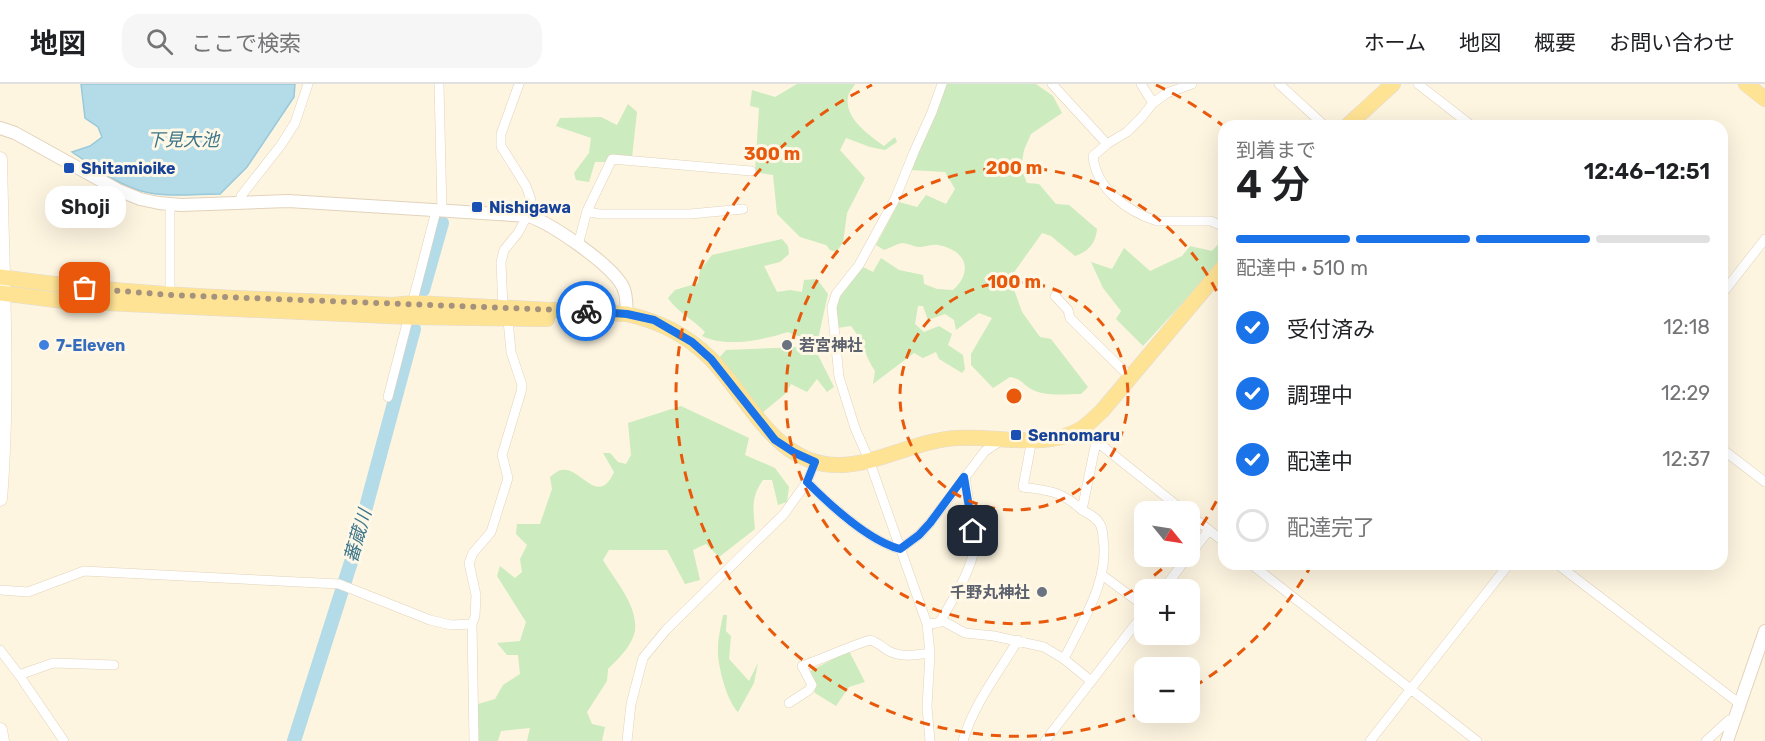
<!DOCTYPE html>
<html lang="ja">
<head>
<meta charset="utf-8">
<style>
	body { margin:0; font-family:Rubik,"Noto Sans JP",sans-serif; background:#f6f6f6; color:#202124; height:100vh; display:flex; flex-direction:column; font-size:22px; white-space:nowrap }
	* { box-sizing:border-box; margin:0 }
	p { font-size:20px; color:#757577 }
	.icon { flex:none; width:33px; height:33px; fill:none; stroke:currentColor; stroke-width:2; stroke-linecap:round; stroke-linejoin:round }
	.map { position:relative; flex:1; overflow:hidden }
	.drawer { position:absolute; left:1218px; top:36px; width:510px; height:450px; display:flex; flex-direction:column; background:#fff; border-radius:18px; box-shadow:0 6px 24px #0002 }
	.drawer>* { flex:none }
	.needle { width:39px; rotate:120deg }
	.controls { position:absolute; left:1134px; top:417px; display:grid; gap:12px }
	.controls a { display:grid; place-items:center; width:66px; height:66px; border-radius:12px; background:#fff; box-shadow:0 6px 24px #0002; font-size:30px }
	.pin { position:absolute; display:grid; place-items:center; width:51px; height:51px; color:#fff; margin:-26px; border-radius:12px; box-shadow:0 3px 9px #0006 }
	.courier { position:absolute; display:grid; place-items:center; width:60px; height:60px; margin:-30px; border:4px solid #1a73e8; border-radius:50%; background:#fff; color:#222; box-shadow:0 2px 8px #0007 }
	.bubble { position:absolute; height:42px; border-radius:18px; background:#fff; box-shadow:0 6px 24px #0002; font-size:20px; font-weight:600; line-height:42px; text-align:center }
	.overview em { font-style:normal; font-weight:600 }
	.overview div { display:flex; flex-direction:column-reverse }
	.overview { display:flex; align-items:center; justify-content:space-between; height:102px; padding:0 18px }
	h1 { font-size:39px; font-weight:600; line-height:45px }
	.bar { display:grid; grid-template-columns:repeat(4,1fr); gap:9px 6px; align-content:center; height:72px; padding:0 18px }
	.bar i { height:8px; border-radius:4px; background:#e0e0e0 }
	.bar .on { background:#1a73e8 }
	.bar p { grid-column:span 4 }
	ol { padding:0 18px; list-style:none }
	li { display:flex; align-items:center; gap:18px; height:66px }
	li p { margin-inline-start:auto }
	li .icon { padding:6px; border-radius:50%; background:#1a73e8; color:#fff; stroke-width:4 }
	li:last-child { color:#757577 }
	li i { width:33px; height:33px; border:3px solid #e0e0e0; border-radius:50% }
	header { display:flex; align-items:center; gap:36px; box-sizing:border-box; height:84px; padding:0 30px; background:#fff; border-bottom:2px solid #e0e0e0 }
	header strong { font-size:28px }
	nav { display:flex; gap:33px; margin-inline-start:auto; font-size:21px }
	.search { width:420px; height:54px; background:#f6f6f6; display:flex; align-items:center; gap:15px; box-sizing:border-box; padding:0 21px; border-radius:18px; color:#757577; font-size:22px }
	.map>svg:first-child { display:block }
	.green { fill:#ccebbe }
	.water { fill:#b3dbe8; stroke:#99c9da; stroke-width:1.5 }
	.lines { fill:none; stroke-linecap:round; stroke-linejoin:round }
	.river { stroke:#b3dbe8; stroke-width:14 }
	.minor-casing { stroke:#e2d2bb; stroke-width:10 }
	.tertiary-casing { stroke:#e2d2bb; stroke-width:14 }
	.secondary-casing { stroke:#e7d3b9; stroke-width:15 }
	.primary-casing { stroke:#e1dbd6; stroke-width:16 }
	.minor { stroke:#fff; stroke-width:9 }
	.tertiary { stroke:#fff; stroke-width:12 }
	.secondary { stroke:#fff; stroke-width:14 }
	.primary { stroke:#ffe395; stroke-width:15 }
	.done { stroke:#a5927c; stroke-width:6; stroke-dasharray:0 10.8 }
	.route { stroke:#1a73e8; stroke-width:8 }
	.ring { fill:none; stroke:#e8590c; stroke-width:3; stroke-dasharray:10 8 }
	.transit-dot { fill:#1a4fb4; stroke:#fff8e7; stroke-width:2 }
	.shop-dot { fill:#3f7fe0; stroke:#fff8e7; stroke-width:2 }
	.worship-dot { fill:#6b7280; stroke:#fff8e7; stroke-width:2 }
	.labels { text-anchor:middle; stroke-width:6; stroke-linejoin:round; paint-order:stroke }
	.transit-label { font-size:16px; font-weight:bold; fill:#164399; stroke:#fff8e7; text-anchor:start }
	.shop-label { font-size:16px; font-weight:bold; fill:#366cbe; stroke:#fff8e7; text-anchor:start }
	.worship-label { font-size:16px; font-weight:bold; fill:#5b616d; stroke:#fff8e7; text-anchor:start }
	.water-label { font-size:18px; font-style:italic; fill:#3e768b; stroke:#fff8e7 }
	.centre { fill:#e8590c; stroke:#fff8e7; stroke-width:3 }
	.ring-label { font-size:18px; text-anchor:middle; font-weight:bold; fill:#e8590c; stroke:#fff8e7; stroke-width:6; stroke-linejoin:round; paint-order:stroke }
</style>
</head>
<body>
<header>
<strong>地図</strong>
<div class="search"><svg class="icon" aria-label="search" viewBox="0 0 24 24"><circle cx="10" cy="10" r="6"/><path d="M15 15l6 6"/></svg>ここで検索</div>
<nav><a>ホーム</a><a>地図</a><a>概要</a><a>お問い合わせ</a></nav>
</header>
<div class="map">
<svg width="1765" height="657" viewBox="0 0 1765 657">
	<rect width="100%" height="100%" fill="#fdf5e0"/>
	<path class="green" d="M797 0H855C853 4 848 9 848 13 844 34 869 51 884 62L895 53 897 58 885 66 870 63 846 54 840 66 865 94 847 129 843 159 836 168 830 166 826 161 800 153 777 130 773 91 755 88 759 24 750 22 752 6 775 13Z
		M945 0H1036L1053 12 1062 29 1031 50 1024 66 1021 84 1027 99 1039 100 1056 120 1069 121 1097 145C1096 159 1088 168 1075 172L1051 152 1042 149 1010 194 1022 228 1040 253 1051 255 1088 303 1081 310C1066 310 1045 313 1031 305 1021 299 1022 295 1010 293L993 304 971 281V270L992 234 979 229 956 246 954 236 945 230 928 236 923 222H918L915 240 924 248 939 242 952 250 948 261 963 271 965 285 962 289 939 275 936 268 923 274 914 269 873 300 875 287C865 273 863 256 851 242L837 244 835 225 840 211 861 182 873 188 881 174 899 186 923 191 924 200 937 205 953 206C974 187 966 166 938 161 932 160 926 163 920 163 914 163 908 159 902 159 896 160 890 164 884 166L876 161 899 118 917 123 926 111 946 120 955 105 945 88 910 86Z
		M628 20 637 28 632 73 608 78H595L589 98 576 96 574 89 589 69 591 54 556 42 560 34 601 33 617 41Z
		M782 155 788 162 789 170 780 178 764 182 777 208 790 206 802 208 804 196 817 195 828 210 817 260 788 248C763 256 726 264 702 252L705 248C694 236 677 228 668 214L675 206 698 199 700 186 712 171Z
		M1221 157 1224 161V174L1143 262 1116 235 1121 227 1103 204 1091 178 1112 185 1124 164 1150 187 1182 172 1190 162 1212 167Z
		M798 263 818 271 834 303 827 308 817 295 807 308 791 300 785 310 762 329 718 275 726 266Z
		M681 322 749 354 745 371 775 384 789 403 787 418 778 421 772 396H763C751 413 753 424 755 445L719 473 706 460 693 466 700 496 685 500 667 466H609L603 476C615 497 638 521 635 547 632 562 618 575 608 585L607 597 587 628 592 640 605 643 602 657H527L530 644 501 647 498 657H478V620L495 615 503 601 520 590 518 571H507L497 559 520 557 526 538 497 492 500 482 515 494 522 488 520 475 527 461 516 450 517 440H540L552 405 550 393C553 391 558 386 562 386 580 382 598 424 614 388L603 369H610L618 378 626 380 631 371 628 339Z
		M723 531H727L726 547 731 552 729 575 749 597 758 579 754 599 738 628C727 618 717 580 718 565 718 554 721 542 723 531Z
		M849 567 865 598 849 603 836 622 815 609 808 588Z"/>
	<path class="water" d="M81 0H295L294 13 247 83 220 110C194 110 167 114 141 107 116 100 93 82 72 68L90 62 102 53 98 43 85 34Z"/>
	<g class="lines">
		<path class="river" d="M423 206 442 139
			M294 657 352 475 414 245"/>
		<defs>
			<path id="minor" d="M439 0 442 127
				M1052 0 1107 60
				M1141 0 1153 19
				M1192 0 1167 9 1153 19 1142 33 1127 48 1107 60 1093 72C1096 105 1128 128 1157 137H1211L1224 143
				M1279 0 1325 42
				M1418 0 1472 42
				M242 119 241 112 281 61 295 39 308 0
				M587 127 599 130H690L743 125
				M578 161 587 127 612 75 751 87
				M1722 210 1765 155
				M170 211V120
				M1055 212 1068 226 1070 234 1130 293
				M503 224 501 178 504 166 518 149 527 132 531 116 526 102 501 62V50L519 0
				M388 313 436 127
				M1081 345 1185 428
				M1032 355 1023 403C1051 407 1061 407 1082 426
				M1722 365 1765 398
				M807 398C830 421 868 457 900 465L919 451 930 439 985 367 1002 356
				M1190 431 1224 458
				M1190 471 1209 446
				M1251 480 1477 657
				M1557 480 1740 620
				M1102 491 1144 522
				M0 506 28 508 84 487 339 500 430 536 451 541 472 540
				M1163 506 1188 472
				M941 536 965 549 994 552 1044 563 1064 575 1091 597
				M927 540 938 539 941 536C954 513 972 486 975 460L965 393
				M0 566 19 591 64 657
				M1064 575C1082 538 1110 496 1103 454 1103 449 1102 444 1100 440 1096 433 1089 430 1082 426L1096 358
				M19 591 53 579 114 581
				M789 619 809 606 812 601 802 582C825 574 847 563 870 556 877 558 881 562 887 566 900 574 916 571 930 569
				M474 657 472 540 475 532 476 511 469 479 473 469 491 448 508 394 502 371 521 308 522 301 511 268 508 236
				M627 657 631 620 643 574 666 546 784 430 807 398 815 378
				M930 657 927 623 930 569 927 540 869 376 855 344 839 293 832 223 836 210 859 181 895 115 914 68 932 28 942 0
				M963 657C973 621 999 588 1018 556
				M1045 657 1144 529
				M1370 657 1509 480
				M1706 657 1729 636 1734 637"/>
			<path id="tertiary" d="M0 44 15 49 118 106 140 115 159 119 181 121 288 117 529 132C554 141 605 177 620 198 627 207 626 219 627 230
				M1727 657 1765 547"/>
			<path id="secondary" d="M0 75C2 188 9 303 0 415
				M0 646 2 657"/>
			<path id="primary" d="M1746 0 1765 15
				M1347 42 1393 0
				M0 193C130 212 262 215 393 221L414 219 627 230C661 238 685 250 710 274 749 313 775 384 842 381 877 380 919 356 956 354 995 351 1047 366 1081 345 1089 340 1095 333 1102 327L1224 182
				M0 209 64 217 409 233 547 235"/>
		</defs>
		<use href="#minor" class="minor-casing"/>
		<use href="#tertiary" class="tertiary-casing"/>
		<use href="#secondary" class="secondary-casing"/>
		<use href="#primary" class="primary-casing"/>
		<use href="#minor" class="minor"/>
		<use href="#tertiary" class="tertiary"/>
		<use href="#secondary" class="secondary"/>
		<use href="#primary" class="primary"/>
	</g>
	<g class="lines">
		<path class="done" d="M85 204 170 211 586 227"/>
		<path class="route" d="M586 227 627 230 654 236 692 258 711 275 775 356 795 369 815 378 807 398C830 421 869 457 900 465L919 451 930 439 964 393 973 447"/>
	</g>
	<g class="ring">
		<circle cx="1014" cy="312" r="114"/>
		<path d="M1224 401A228 228 0 0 1 1190 457M1175 473A228 228 0 1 1 1224 223"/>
		<path d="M1312 480A342 342 0 0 1 1190 605M1142 629A342 342 0 0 1 872 1M1156 1A342 342 0 0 1 1222 41"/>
	</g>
	<g class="transit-dot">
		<rect x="63" y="78" width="12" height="12" rx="3"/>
		<rect x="471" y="117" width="12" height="12" rx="3"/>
		<rect x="1010" y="345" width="12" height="12" rx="3"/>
	</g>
	<circle class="shop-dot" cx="44" cy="261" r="6"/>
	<g class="worship-dot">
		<circle cx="787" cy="261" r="6"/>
		<circle cx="1042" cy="508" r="6"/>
	</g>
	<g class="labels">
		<g class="transit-label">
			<text x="81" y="90">Shitamioike</text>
			<text x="489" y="129">Nishigawa</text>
			<text x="1028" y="357">Sennomaru</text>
		</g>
		<g class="shop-label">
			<text x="56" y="267">7-Eleven</text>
		</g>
		<g class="worship-label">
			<text x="799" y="267">若宮神社</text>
			<text x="1030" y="514" text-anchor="end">千野丸神社</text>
		</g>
		<g class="water-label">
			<text x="183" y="62">下見大池</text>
			<text transform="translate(358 452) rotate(-74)" y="6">蕃蔵川</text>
		</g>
	</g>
	<circle cx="1014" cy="312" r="9" class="centre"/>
	<g class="ring-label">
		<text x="772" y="76">300 m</text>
		<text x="1014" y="90">200 m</text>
		<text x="1014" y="204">100 m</text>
	</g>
</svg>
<div class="controls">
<a><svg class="needle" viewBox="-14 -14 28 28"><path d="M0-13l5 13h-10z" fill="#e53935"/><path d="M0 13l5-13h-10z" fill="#757577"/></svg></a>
<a>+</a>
<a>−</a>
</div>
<div class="pin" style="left:85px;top:204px;background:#ea580c"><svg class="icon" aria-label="bag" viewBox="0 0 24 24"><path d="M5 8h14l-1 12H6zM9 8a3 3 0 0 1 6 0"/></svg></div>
<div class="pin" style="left:973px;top:447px;background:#1f2937"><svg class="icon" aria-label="home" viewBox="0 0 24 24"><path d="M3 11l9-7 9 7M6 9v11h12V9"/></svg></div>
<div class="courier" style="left:586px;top:227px"><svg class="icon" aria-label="bike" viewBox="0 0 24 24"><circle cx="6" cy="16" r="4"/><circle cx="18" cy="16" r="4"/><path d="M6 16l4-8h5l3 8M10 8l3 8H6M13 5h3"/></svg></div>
<div class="bubble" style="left:45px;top:102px;width:81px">Shoji</div>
<section class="drawer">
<div class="overview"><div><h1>4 分</h1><p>到着まで</p></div><em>12:46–12:51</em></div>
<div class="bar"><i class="on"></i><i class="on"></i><i class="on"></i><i></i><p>配達中 · 510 m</p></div>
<ol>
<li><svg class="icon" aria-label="check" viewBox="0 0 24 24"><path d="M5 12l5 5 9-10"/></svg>受付済み<p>12:18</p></li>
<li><svg class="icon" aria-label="check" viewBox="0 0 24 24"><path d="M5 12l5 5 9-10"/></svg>調理中<p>12:29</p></li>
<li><svg class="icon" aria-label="check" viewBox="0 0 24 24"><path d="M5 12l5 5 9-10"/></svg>配達中<p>12:37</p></li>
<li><i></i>配達完了</li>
</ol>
</section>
</div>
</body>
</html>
